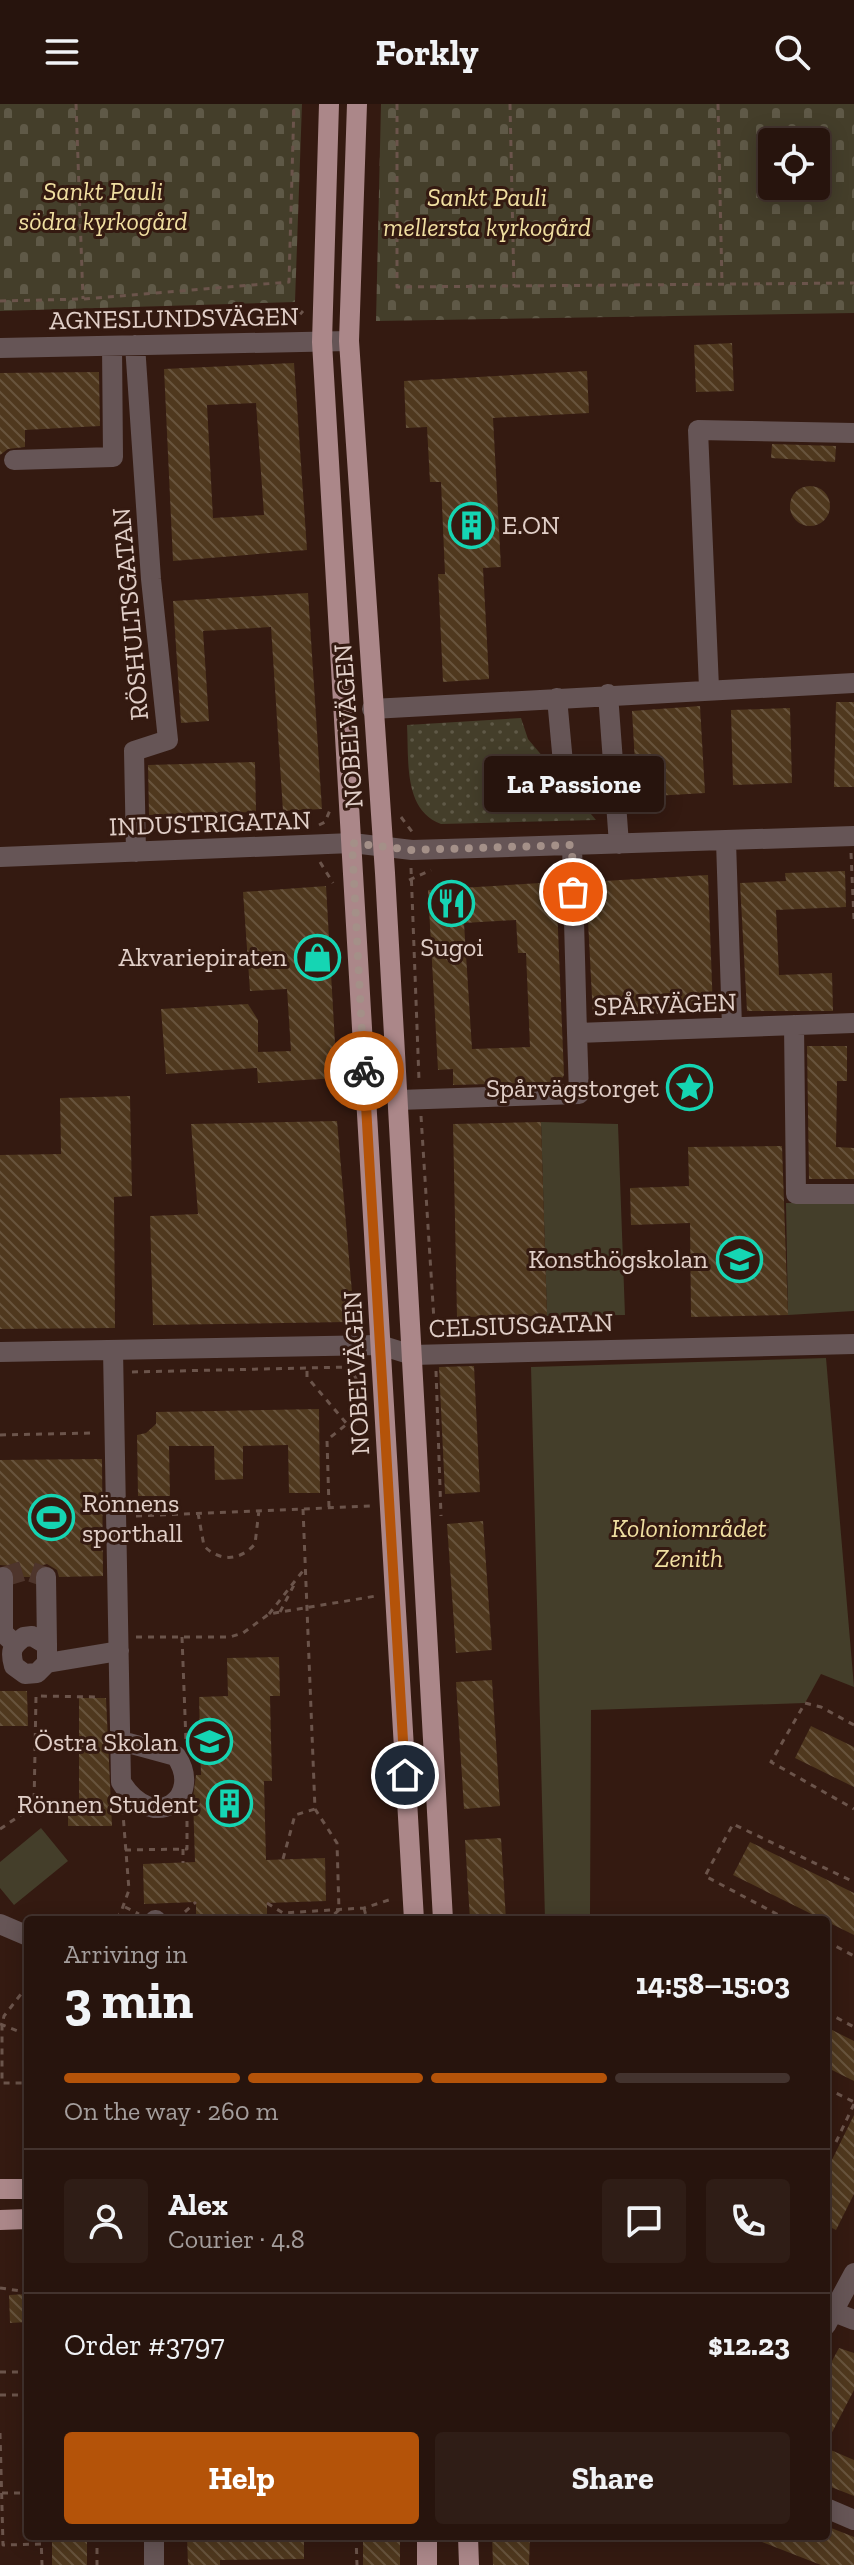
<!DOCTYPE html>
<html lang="en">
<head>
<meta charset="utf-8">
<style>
	body { margin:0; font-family:"Zilla Slab",serif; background:#2f1d16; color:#f1f3f6; height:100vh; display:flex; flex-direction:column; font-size:30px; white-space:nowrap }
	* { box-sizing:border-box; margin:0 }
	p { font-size:26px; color:#a49e9d }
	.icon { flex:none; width:44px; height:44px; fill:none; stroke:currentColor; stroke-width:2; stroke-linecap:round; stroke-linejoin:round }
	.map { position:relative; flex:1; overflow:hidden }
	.drawer { position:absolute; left:24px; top:1812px; width:806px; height:624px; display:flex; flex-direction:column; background:#27140d; border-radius:8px; box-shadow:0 4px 20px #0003,0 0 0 2px #43332e }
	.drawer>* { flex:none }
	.tools { position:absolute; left:758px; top:24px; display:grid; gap:16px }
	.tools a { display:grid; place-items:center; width:72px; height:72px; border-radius:8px; background:#27140d; box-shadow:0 4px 20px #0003,0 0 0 2px #43332e; font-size:40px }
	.pin { position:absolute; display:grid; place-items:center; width:68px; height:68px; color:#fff; margin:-34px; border:4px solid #fff; border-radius:50%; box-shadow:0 2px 8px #0007 }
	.courier { position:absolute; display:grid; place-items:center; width:80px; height:80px; margin:-40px; border:6px solid #b45309; border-radius:50%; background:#fff; color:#222; box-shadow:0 2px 10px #0007 }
	.bubble { position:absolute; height:56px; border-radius:8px; background:#27140d; box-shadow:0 4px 20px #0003,0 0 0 2px #43332e; font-size:26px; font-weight:700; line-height:56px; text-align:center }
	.summary em { font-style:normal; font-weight:700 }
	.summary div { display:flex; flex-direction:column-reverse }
	.summary { display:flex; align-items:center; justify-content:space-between; height:136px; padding:0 40px }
	h1 { font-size:52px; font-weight:700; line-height:60px }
	.bar { display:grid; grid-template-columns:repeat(4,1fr); gap:12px 8px; align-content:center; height:96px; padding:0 40px }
	.bar i { height:10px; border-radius:6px; background:#43332e }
	.bar .selected { background:#b45309 }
	.bar p { grid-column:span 4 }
	.line { display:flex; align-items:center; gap:20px; padding:0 40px; border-top:2px solid #43332e }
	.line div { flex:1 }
	.round { display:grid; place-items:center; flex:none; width:84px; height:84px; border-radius:8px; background:#2f1d16 }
	.cta { display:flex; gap:16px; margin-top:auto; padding:16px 40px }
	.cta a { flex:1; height:92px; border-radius:8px; background:#b45309; color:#fff; font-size:32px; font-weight:700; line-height:92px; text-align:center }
	.cta a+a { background:#2f1d16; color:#f1f3f6 }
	header { display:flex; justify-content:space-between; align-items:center; height:104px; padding:0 40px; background:#27140d; font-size:36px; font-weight:700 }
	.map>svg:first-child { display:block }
	.grass { fill:url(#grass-dots) }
	.cemetery { fill:url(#cemetery-stones); fill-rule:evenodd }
	.green { fill:#443e2a }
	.building { fill:url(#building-back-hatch); fill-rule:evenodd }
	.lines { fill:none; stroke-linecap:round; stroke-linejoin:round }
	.minor-tunnel { stroke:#4e352c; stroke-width:20; stroke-dasharray:20 10; stroke-linecap:butt }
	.path { stroke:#6b544b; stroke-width:3; stroke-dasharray:6 6; stroke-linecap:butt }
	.minor { stroke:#665556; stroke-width:20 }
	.major { stroke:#ab8789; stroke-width:20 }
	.done { stroke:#a49088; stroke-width:8; stroke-dasharray:0 14.4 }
	.route { stroke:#b45309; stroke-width:10 }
	.labels { text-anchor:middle; stroke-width:6; stroke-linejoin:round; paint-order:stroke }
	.park-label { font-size:26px; font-style:italic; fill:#f0dfa1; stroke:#341a11 }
	.street-label { font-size:26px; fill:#e1cfc8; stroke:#341a11 }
	.poi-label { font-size:26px; fill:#e1cfc8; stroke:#341a11; text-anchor:end }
</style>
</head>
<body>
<header><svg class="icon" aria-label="menu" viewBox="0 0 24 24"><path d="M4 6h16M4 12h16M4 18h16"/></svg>Forkly<svg class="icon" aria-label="search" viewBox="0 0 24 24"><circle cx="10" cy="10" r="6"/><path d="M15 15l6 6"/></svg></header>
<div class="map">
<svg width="854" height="2461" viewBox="0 0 854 2461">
	<defs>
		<pattern id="grass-dots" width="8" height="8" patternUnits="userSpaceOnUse" patternTransform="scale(2)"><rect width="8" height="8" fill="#443e2a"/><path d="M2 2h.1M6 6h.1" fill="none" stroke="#5f5947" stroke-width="1.8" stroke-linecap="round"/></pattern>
		<pattern id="cemetery-stones" width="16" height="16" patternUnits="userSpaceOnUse" patternTransform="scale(2)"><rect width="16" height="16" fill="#443e2a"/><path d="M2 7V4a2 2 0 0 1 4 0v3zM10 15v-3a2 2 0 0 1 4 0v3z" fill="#5f5947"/></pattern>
		<pattern id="building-back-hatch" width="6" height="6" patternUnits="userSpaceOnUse" patternTransform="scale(2)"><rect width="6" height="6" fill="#4f381e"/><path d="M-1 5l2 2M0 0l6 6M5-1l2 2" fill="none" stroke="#68543d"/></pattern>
	</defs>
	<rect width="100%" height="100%" fill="#341a11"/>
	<path class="grass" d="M521 614 528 635 596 716 441 720C403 706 409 656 407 621Z"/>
	<path class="cemetery" d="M0 0H302L295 198 0 207Z
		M381 0H854V209L376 217ZM772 38H816V82H772Z"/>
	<path class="green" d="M541 1018 618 1020 625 1211 547 1212Z
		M786 1099H854V1207L788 1211Z
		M826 1254 854 1583 821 1570 805 1599 591 1606 590 1816H545L531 1263Z
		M41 1724 68 1757 14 1801 0 1784V1758Z"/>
	<path class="building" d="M732 239 734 287 696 288 694 241Z
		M294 259 307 446 173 457 164 265ZM256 299 264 411 213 414 207 301Z
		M587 267 589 309 493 314 501 463 483 464 489 575 443 578 438 470H445L441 378H430L427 323 406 324 404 277Z
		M99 268 100 322 25 326V343L8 345 0 351V269Z
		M772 340 836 342 835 358 771 354Z
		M790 402a20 20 0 1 1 40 0a20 20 0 1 1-40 0Z
		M308 489 322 705 283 707 271 523 203 527 209 617 181 619 173 497Z
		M836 598H854V683H834Z
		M700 602 705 689 637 693 632 607Z
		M790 604 792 679 733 681 731 606Z
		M255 658 256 708 149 711 148 661Z
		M845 767 846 803 776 806 779 871 832 869 833 907H747L740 779 786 777 785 769Z
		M708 771 713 907 593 913 586 778Z
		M556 778 564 971 560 978 453 981V965L438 966 428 786ZM516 816 518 849H526L530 943 472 945 464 819Z
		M326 782 337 974 258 979 257 964 166 970 161 905 248 900 258 916V948L291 947 287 885 250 887 243 788Z
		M807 942H847V977H837L836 1043 854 1044V1075H809Z
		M130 992 132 1092 114 1093 115 1224 0 1225V1051L61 1050 60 994Z
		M337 1017 354 1211 347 1218 153 1221 150 1112 198 1110 191 1020Z
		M541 1018 547 1212 457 1213 453 1020Z
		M782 1042 788 1211 691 1213 690 1119 631 1121 630 1084 689 1082 688 1043Z
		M474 1262 480 1388 445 1390 439 1263Z
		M319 1305 320 1389H289L288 1341 243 1342V1375L215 1376 214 1342H169L170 1392H138L137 1331 146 1329 156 1320V1308Z
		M102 1355 103 1472 59 1473 57 1466 47 1460 39 1462 33 1473H16L10 1462 0 1461V1356Z
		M483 1417 492 1546 456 1549 447 1420Z
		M279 1553 280 1592H270L272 1677H264L266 1756 325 1754 326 1797 267 1799V1816H196V1798L144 1800 143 1760 195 1758 193 1693 196 1671H201L199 1593 228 1592 227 1554Z
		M492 1576 500 1702 464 1705 456 1578Z
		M0 1587H27L28 1622H0Z
		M79 1594H106L112 1722H68V1701L79 1700Z
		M811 1622 854 1643V1683L795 1654Z
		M501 1734 506 1816H470L465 1736Z
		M750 1738 854 1789V1831L733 1771Z
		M826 1923 854 1937V1977L826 1963Z
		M854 2011V2090L836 2126 826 2121V2068Z
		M28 2190V2218L10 2219 9 2191Z
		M839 2244 854 2249V2286L826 2340V2268Z
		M826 2344 854 2356V2392L826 2381Z
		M826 2422 854 2433V2461H821L749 2433 826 2432Z
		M52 2432H87V2461H52Z
		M187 2432H304V2455L220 2456V2461H188Z
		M363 2432H400V2461H363Z
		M492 2432H530L529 2461H493Z"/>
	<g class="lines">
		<path class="minor-tunnel" d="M3 1473 26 1466 46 1473"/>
		<path class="path" d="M76 0 83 195
			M397 0V183L854 179
			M510 0 514 182
			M718 0 722 180
			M0 197 83 195 289 178 294 0
			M292 219 303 207
			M401 713 413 729
			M319 721 325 718 330 706
			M851 749 854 815
			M320 758 333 779
			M411 764 419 976
			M409 776 431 766
			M421 1012 435 1232
			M307 1267V1273L347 1320
			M436 1267 441 1412
			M132 1268 350 1263 364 1290
			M0 1331 95 1329
			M329 1403 327 1336 347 1320 367 1319
			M303 1405 315 1705 337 1739 339 1806 328 1816
			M198 1409 204 1442C220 1458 240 1457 255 1440L259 1406
			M136 1412 372 1402
			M280 1508 295 1479
			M269 1510 306 1463
			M136 1533H230L243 1529 269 1510 376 1492
			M182 1533 186 1637
			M854 1621 821 1603 805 1599 771 1658 854 1705
			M190 1641 200 1639
			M0 1725 34 1702 36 1592 101 1593
			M183 1745V1759
			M125 1746 187 1745V1713
			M283 1755 295 1711 315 1705
			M267 1799 283 1809 364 1804 392 1795
			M125 1803 139 1810
			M364 1804 367 1816
			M108 1816 119 1810
			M118 1816 129 1786 123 1710
			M176 1816 196 1798
			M788 1816 705 1772 733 1720 854 1778
			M826 1837 854 1852
			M28 1881 4 1912 2 1921V1979H28
			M826 1908 854 1923
			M0 1920 28 1931
			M826 1984 854 1998
			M836 2038 854 2000
			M0 2184 28 2188
			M0 2268H28
			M0 2291H28
			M0 2329 3 2441 41 2440
			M2 2389H28
			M41 2432 42 2461
			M97 2432V2461
			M356 2432 357 2461"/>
		<path class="minor" d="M135 241 151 475 168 636 134 647 136 748
			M0 244 349 237
			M14 356 113 353 112 242
			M709 584 698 326 854 329
			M608 590 619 740
			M557 594 563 659 580 670 614 676
			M372 605 854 579
			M726 737 732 923
			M572 741 577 929
			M0 753 352 739 412 746 854 732
			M794 921 796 1090H854
			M398 996 579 990 577 929 854 919
			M113 1246 121 1678C154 1731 204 1693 176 1652L121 1637
			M0 1248 380 1241 412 1251 854 1240
			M3 1473V1529L14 1539
			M46 1473 47 1541
			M47 1559V1541L32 1532 24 1533C11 1542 10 1548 14 1562L25 1570 37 1569 47 1559 119 1547
			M155 1816H156
			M0 1820 28 1832
			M826 2205 854 2216
			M826 2221 854 2169
			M826 2404 854 2416
			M154 2432V2461"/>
		<path class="major" d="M329 0 322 238 414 1816
			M357 0 349 237 385 769 443 1816
			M0 2085H28
			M0 2116 28 2115
			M468 2432 469 2461
			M427 2461V2432"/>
	</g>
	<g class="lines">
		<path class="done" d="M364 967 352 739 412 746 572 741 573 788"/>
		<path class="route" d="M364 967 405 1671"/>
	</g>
	<defs>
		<symbol id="building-ring" viewBox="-11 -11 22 22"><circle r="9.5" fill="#341a11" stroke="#15d5b3" stroke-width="1.5"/><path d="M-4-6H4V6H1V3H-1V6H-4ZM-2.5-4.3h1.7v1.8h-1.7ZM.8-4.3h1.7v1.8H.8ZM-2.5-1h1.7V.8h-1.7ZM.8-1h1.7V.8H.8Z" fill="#15d5b3"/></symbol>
		<symbol id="restaurant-ring" viewBox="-11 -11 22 22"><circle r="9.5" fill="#341a11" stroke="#15d5b3" stroke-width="1.5"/><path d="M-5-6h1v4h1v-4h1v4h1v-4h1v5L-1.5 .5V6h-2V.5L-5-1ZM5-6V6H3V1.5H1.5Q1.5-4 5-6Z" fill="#15d5b3"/></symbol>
		<symbol id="shop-ring" viewBox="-11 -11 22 22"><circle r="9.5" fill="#341a11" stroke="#15d5b3" stroke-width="1.5"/><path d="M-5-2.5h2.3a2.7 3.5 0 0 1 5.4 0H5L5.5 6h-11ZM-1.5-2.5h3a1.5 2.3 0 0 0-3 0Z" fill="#15d5b3"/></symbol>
		<symbol id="sight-ring" viewBox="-11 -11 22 22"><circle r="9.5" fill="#341a11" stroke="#15d5b3" stroke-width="1.5"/><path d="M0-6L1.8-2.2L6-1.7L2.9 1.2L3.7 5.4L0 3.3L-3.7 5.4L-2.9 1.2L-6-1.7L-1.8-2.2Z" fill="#15d5b3"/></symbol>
		<symbol id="university-ring" viewBox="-11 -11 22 22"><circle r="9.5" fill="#341a11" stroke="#15d5b3" stroke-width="1.5"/><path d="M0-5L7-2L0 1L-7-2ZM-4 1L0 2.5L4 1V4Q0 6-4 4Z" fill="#15d5b3"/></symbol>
		<symbol id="stadium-ring" viewBox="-11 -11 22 22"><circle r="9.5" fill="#341a11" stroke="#15d5b3" stroke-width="1.5"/><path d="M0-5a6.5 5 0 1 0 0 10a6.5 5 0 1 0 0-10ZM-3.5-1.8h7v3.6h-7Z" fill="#15d5b3"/></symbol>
		<symbol id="school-ring" viewBox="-11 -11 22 22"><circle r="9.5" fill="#341a11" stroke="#15d5b3" stroke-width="1.5"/><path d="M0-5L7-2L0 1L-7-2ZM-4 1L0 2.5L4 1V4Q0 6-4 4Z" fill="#15d5b3"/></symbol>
	</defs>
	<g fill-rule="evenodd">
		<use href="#building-ring" x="446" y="396" width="51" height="51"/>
		<use href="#restaurant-ring" x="426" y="774" width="51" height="51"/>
		<use href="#shop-ring" x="292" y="828" width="51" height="51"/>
		<use href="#sight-ring" x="664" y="958" width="51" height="51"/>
		<use href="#university-ring" x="714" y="1130" width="51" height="51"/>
		<use href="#stadium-ring" x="26" y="1388" width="51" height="51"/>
		<use href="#school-ring" x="184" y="1612" width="51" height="51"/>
		<use href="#building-ring" x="204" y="1674" width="51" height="51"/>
	</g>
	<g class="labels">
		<g class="park-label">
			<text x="103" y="96">Sankt Pauli<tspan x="103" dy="30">södra kyrkogård</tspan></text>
			<text x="487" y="102">Sankt Pauli<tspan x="487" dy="30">mellersta kyrkogård</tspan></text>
			<text x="689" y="1433">Koloniområdet<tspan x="689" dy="30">Zenith</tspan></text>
		</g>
		<g class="street-label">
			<text transform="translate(174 214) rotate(-1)" y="9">AGNESLUNDSVÄGEN</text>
			<text transform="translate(130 510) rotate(-95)" y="9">RÖSHULTSGATAN</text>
			<text transform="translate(348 622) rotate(-94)" y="9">NOBELVÄGEN</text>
			<text transform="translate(210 719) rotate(-2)" y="9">INDUSTRIGATAN</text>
			<text transform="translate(665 900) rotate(-2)" y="9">SPÅRVÄGEN</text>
			<text transform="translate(521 1221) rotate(-2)" y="9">CELSIUSGATAN</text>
			<text transform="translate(356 1269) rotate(-93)" y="9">NOBELVÄGEN</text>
		</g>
		<g class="poi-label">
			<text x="502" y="430" text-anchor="start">E.ON</text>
			<text x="452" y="852" text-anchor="middle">Sugoi</text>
			<text x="287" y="862">Akvariepiraten</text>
			<text x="659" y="993">Spårvägstorget</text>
			<text x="708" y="1164">Konsthögskolan</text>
			<text x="82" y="1408" text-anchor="start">Rönnens<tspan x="82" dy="30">sporthall</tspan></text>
			<text x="178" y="1647">Östra Skolan</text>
			<text x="198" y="1709">Rönnen Student</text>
		</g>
	</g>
</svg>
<div class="tools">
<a><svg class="icon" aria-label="locate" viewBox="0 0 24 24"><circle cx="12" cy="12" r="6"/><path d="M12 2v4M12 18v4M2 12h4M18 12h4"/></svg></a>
</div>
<div class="pin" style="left:573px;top:788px;background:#ea580c"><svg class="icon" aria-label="bag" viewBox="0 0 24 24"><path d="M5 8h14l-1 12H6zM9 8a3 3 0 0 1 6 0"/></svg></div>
<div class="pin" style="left:405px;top:1671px;background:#1f2937"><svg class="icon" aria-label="home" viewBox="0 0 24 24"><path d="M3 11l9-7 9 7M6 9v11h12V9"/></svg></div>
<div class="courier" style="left:364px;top:967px"><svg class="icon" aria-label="bike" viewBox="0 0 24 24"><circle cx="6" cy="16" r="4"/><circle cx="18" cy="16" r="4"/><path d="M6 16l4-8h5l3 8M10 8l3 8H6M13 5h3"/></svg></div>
<div class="bubble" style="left:484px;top:652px;width:180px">La Passione</div>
<section class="drawer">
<div class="summary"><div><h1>3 min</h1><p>Arriving in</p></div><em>14:58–15:03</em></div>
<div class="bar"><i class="selected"></i><i class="selected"></i><i class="selected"></i><i></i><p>On the way · 260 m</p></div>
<div class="line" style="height:144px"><a class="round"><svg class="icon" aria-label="person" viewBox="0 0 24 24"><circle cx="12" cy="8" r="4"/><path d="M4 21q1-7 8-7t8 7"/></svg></a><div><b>Alex</b><p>Courier · 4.8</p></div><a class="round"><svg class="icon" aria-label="chat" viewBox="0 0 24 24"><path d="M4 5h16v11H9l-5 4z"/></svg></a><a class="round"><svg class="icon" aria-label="phone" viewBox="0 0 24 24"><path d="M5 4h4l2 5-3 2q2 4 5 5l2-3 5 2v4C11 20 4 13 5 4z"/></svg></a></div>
<div class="line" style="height:104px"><div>Order #3797</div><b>$12.23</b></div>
<div class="cta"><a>Help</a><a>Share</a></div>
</section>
</div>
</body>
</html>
